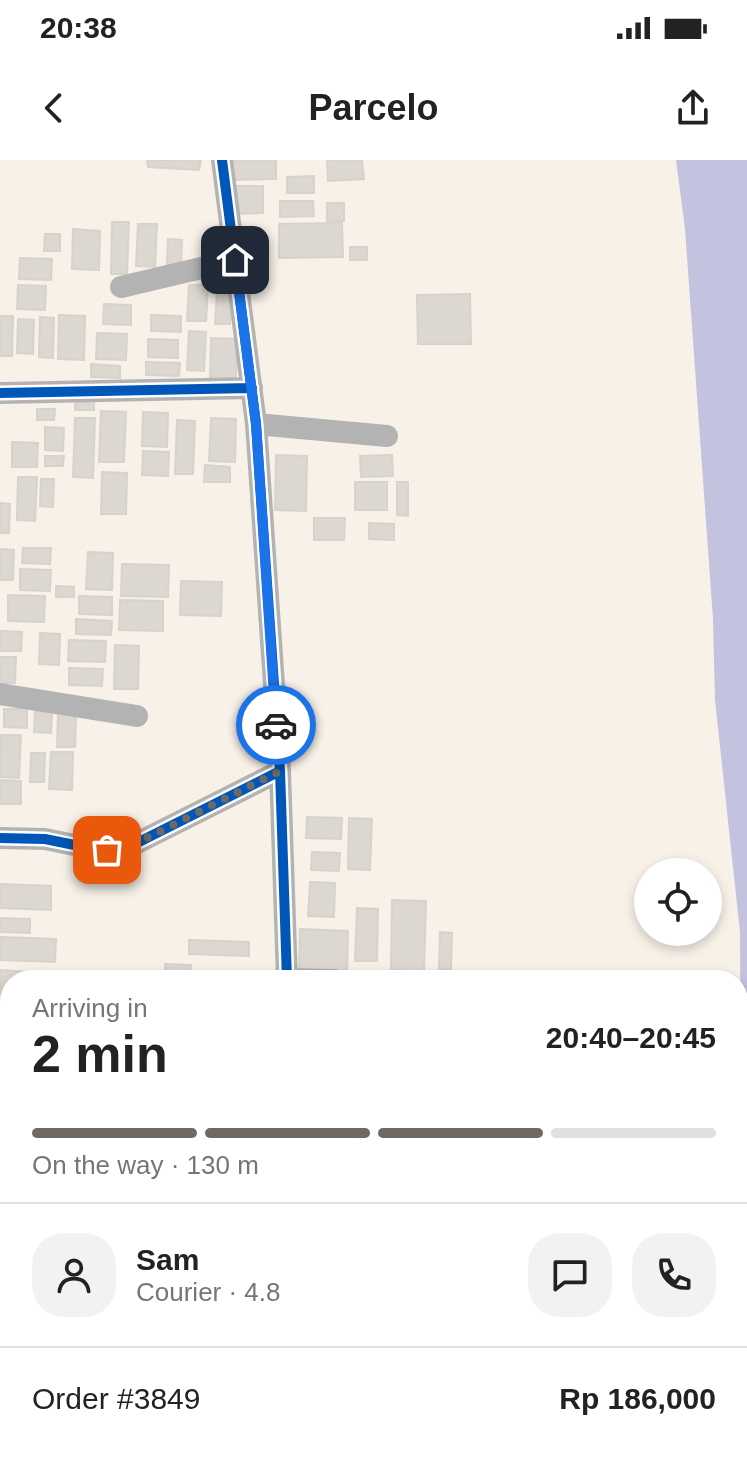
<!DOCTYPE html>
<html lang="en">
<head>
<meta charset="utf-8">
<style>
	body { margin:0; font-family:Helvetica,sans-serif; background:#f2f2f2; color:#222; height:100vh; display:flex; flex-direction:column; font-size:30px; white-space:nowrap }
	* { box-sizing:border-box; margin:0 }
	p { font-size:26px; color:#767676 }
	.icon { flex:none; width:44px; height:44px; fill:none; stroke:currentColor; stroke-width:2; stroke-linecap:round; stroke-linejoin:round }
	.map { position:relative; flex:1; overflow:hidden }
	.drawer { position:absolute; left:0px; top:810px; width:748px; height:496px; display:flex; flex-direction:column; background:#fff; border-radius:32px 32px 0 0; box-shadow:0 4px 12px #0003 }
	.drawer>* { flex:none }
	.buttons { position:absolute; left:634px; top:698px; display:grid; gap:16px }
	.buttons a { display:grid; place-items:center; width:88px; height:88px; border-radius:50%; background:#fff; box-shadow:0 4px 12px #0003; font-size:40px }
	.pin { position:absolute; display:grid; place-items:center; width:68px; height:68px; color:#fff; margin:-34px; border-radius:16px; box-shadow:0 4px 12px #0006 }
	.courier { position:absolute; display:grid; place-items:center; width:80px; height:80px; margin:-40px; border:6px solid #1a73e8; border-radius:50%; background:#fff; color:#222; box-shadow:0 2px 10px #0007 }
	.overview em { font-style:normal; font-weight:700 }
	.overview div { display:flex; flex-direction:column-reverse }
	.overview { display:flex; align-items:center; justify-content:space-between; height:136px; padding:0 32px }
	h1 { font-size:52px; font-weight:700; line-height:60px }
	.bar { display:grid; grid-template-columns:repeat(4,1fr); gap:12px 8px; align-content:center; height:96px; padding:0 32px }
	.bar i { height:10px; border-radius:6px; background:#e0e0e0 }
	.bar .selected { background:#6e6a63 }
	.bar p { grid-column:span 4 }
	.line { display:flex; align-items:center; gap:20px; padding:0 32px; border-top:2px solid #e0e0e0 }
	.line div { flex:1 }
	.round { display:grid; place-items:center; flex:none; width:84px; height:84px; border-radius:32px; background:#f2f2f2 }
	.status { display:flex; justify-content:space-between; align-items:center; height:56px; padding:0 40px; background:#fff; direction:ltr }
	.status svg { height:22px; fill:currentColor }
	header { display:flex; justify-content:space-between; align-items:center; height:104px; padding:0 32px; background:#fff; font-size:36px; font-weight:700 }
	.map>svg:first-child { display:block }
	.water { fill:#c3c2df }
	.building { fill:#dcd7d0; stroke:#d7d2cb; stroke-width:2 }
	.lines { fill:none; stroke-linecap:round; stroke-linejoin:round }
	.street { stroke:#b4b3b3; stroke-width:22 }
	.cycleway-casing { stroke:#fff; stroke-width:15 }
	.cycleway { stroke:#0057b8; stroke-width:10 }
	.done { stroke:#6e6a63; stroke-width:8; stroke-dasharray:0 14.4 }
	.route { stroke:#1a73e8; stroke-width:10 }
</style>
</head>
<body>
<div class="status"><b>20:38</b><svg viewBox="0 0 49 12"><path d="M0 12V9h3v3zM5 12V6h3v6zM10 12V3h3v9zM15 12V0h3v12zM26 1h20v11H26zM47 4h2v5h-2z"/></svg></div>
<header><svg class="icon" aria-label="back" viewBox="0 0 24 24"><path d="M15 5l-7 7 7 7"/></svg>Parcelo<svg class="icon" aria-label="share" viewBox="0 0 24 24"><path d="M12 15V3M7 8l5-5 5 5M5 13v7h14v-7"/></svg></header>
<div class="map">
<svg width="747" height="1306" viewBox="0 0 747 1306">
	<rect width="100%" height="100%" fill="#f7f1e8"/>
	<path class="water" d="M676 0H747V1306H724L725 1296H738V1182L742 1155 740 772 715 540 713 459 685 69Z"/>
	<path class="building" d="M147 0H201L199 10 148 7Z
		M232 0H276V19L232 20Z
		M327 0H362L364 19 328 21Z
		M314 16V33H287V17Z
		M234 26H263V53L235 54Z
		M280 41H313L314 56 280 57Z
		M327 43H344V61H327Z
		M112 62H129L127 114H111Z
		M342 63 343 97 279 98V64Z
		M138 64H157L155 107 136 106Z
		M73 69 100 71 99 110 72 109Z
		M45 74H60V91H44Z
		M168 79 182 80 181 106 167 105Z
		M350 87H367V100H350Z
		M20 98 52 99 51 120 19 119Z
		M18 125 46 126 45 150 17 149Z
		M189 125H208L206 161H187Z
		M217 132 232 133 230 164H215Z
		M470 134 471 184H418L417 135Z
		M104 144 131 145V165L103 164Z
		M59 155 85 156 84 200 58 199Z
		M151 155 181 156V172L151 171Z
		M0 156H13L12 196H0Z
		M40 157 54 158 53 198 39 197Z
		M18 159 34 160 33 194 17 193Z
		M189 171 206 172 204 211 187 210Z
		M97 173 127 174 126 200 96 199Z
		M211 178 237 179 236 223H210Z
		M148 179 178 180V198L148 197Z
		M146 202 180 203 179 216 146 215Z
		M91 204 120 206V218L91 217Z
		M75 234H94V250H75Z
		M37 249H55L54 260H37Z
		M101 251 126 252 124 302H99Z
		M143 252 168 253 167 287 142 286Z
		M75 258H95L93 318 73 317Z
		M211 258 236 259 235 302 209 301Z
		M177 260 195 261 193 314H175Z
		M45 267 64 268 63 291 45 290Z
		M12 282 38 283 37 307H12Z
		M143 291 169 292 168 316 142 315Z
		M276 295 307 296 306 351 275 350Z
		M392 295 393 316 361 317 360 296Z
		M45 296H64L63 306H45Z
		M205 305 230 307V322H204Z
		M102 312 127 313 126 354H101Z
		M18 317H37L35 361 17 360Z
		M41 319H54L53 347 40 346Z
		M355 322H387V350H355Z
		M397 322H408V356L397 355Z
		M0 343 10 344 9 373H0Z
		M314 358H345L344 380H314Z
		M369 363 394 364V380L369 379Z
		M23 388H51L50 404 22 403Z
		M0 389 14 390 13 420H0Z
		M88 392 113 393 112 430 86 429Z
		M122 404 169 405 168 437 121 436Z
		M20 409 51 410 50 431 20 430Z
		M181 421 222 422 221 456 180 455Z
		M56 426 74 427V437H56Z
		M8 435 45 436 44 462 8 461Z
		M79 436 112 437V455L79 454Z
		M120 440 163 441V471L119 470Z
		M76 459 112 461 111 475 76 474Z
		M0 471 22 472 21 491H0Z
		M40 473 60 474 59 505 39 504Z
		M69 480 106 481 105 502 68 501Z
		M115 485 139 486 138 529H114Z
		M0 497H16L15 523H0Z
		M69 508 103 509 102 526 69 525Z
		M4 549H27V568L4 567Z
		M35 551 52 552 51 573 34 572Z
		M58 554 76 555 75 587H57Z
		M1 575H21L19 618 0 617Z
		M51 592H73L72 630 49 629Z
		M31 593H45L44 622H30Z
		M0 620 21 621V644H0Z
		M307 657 342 658 341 679 306 678Z
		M349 658 372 659 370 710 348 709Z
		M312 692 340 693 339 711 311 710Z
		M310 722 335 723 334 757 308 756Z
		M0 724 51 726V750L0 748Z
		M392 740 426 741 424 812 391 810Z
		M357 748 378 749 377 801H355Z
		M0 758 30 759V773L0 772Z
		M300 769 348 771 347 814 299 812Z
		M440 772 452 773 451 809H439Z
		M0 777 56 779 55 802 0 800Z
		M189 780 249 782V796L189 794Z
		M165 804 191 805 190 814 165 813Z
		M0 810 31 812V820H10V835H0Z
		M45 812 81 814V820H45Z
		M0 965 10 966V985L0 984Z
		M0 991H10V1013H0Z
		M0 1064 10 1065V1100L0 1099Z
		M0 1173 10 1174V1213H0Z
		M66 1296H96L114 1299 113 1306H82L65 1303Z
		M234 1296H259L258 1306 233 1302Z
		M282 1296H326V1302L282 1301Z
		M337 1296H382L381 1306H336Z"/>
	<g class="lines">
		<path class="street" d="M222 0 256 264 280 611 287 820
			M121 127 235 100
			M0 233 252 228
			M256 264 387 276
			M0 534 137 556
			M0 678 45 679 99 690 127 688 280 611
			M287 819 335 820
			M0 939H10
			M0 1172 10 1173
			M275 1306V1296"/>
		<defs>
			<path id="cycleway" d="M222 0 256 264 280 611 287 820
				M0 233 252 228
				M0 678 45 679 99 690 127 688 280 611"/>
		</defs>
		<use href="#cycleway" class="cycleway-casing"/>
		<use href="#cycleway" class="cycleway"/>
	</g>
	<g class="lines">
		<path class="done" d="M107 690 127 688 280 611 276 565"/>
		<path class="route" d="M235 100 256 264 276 565"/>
	</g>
</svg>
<div class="buttons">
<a><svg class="icon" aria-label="locate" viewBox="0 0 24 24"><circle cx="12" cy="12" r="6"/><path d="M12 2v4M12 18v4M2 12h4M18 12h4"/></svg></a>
</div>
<div class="pin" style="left:107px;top:690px;background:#ea580c"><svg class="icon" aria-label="bag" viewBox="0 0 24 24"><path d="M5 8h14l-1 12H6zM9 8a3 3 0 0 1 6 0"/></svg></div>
<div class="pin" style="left:235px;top:100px;background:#1f2937"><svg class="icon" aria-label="home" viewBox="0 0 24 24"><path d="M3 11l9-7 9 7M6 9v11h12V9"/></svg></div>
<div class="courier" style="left:276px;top:565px"><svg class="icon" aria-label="car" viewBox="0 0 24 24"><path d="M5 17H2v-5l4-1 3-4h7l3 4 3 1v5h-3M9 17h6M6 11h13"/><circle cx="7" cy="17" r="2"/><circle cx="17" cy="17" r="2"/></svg></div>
<section class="drawer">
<div class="overview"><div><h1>2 min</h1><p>Arriving in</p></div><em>20:40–20:45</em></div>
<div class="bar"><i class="selected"></i><i class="selected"></i><i class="selected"></i><i></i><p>On the way · 130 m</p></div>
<div class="line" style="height:144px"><a class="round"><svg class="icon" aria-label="person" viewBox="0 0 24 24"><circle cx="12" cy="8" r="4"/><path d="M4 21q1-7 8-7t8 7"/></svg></a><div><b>Sam</b><p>Courier · 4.8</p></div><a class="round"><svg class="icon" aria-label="chat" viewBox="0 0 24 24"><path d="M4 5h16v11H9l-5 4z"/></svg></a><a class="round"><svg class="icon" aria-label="phone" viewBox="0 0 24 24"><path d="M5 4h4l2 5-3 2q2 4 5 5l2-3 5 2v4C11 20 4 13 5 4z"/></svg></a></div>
<div class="line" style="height:104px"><div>Order #3849</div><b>Rp 186,000</b></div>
</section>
</div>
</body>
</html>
